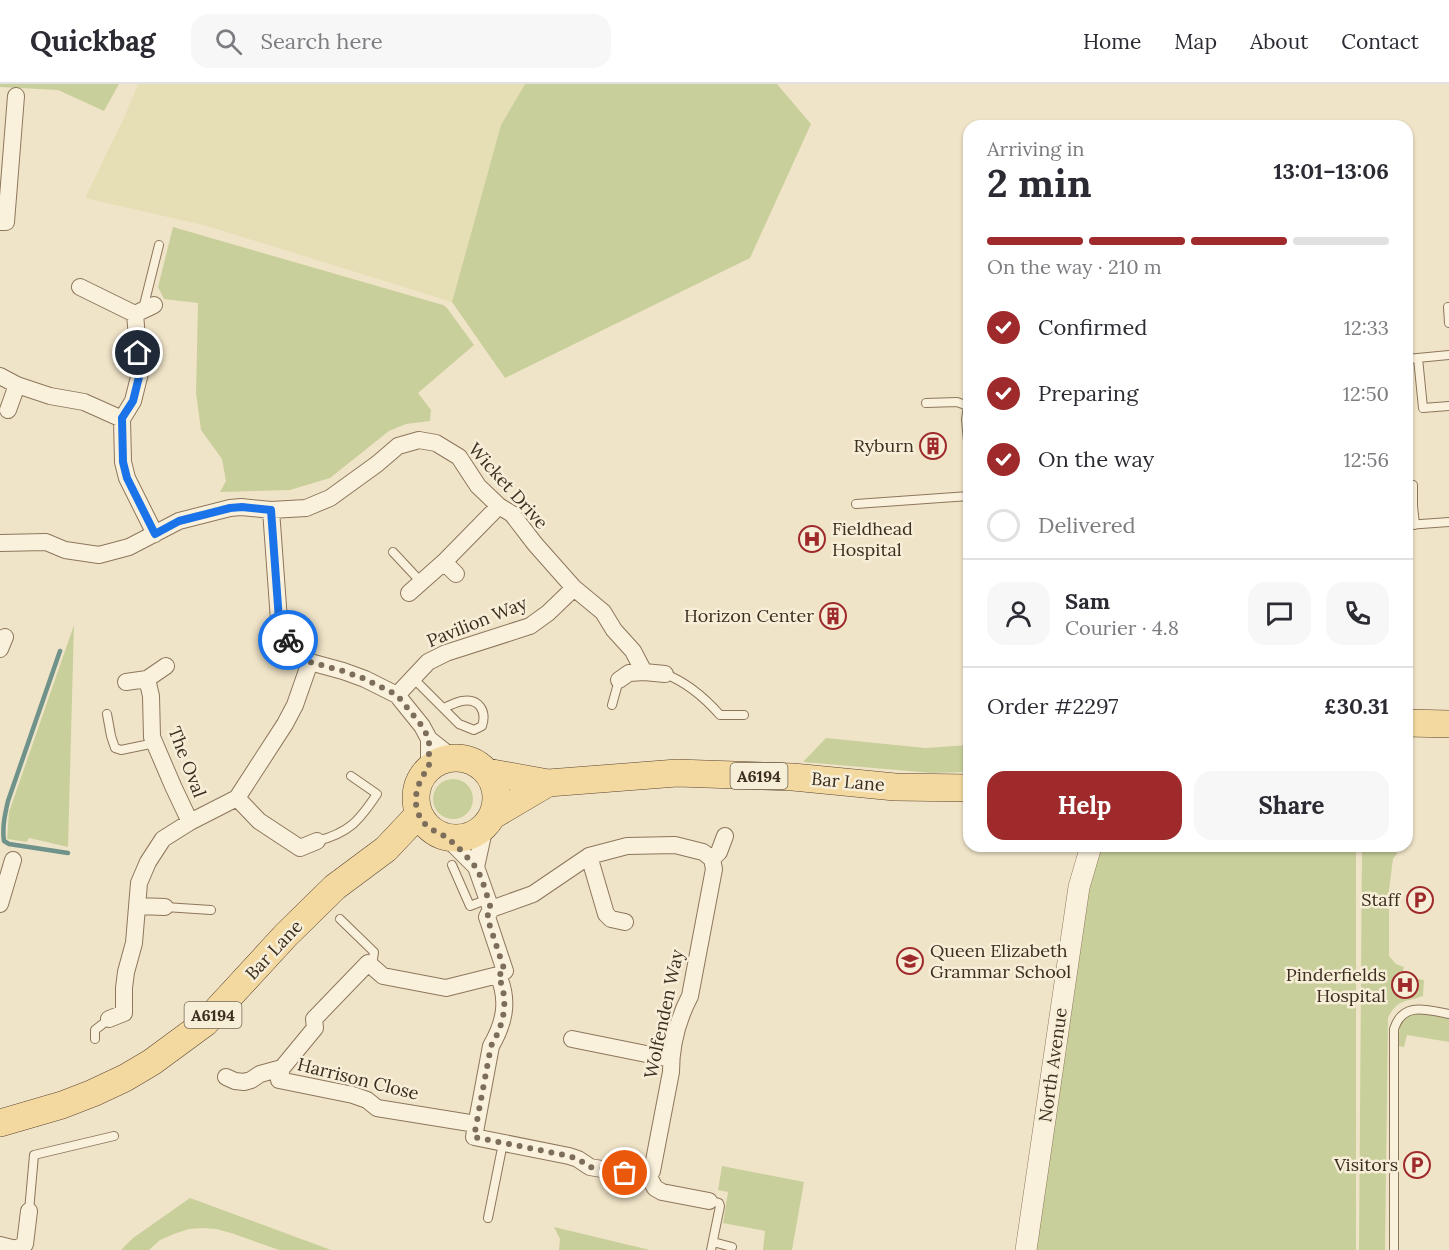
<!DOCTYPE html>
<html lang="en">
<head>
<meta charset="utf-8">
<style>
	body { margin:0; font-family:Lora,serif; background:#f7f7f7; color:#2b2b33; height:100vh; display:flex; flex-direction:column; font-size:22px; white-space:nowrap }
	* { box-sizing:border-box; margin:0 }
	p { font-size:20px; color:#7c7c81 }
	.icon { flex:none; width:33px; height:33px; fill:none; stroke:currentColor; stroke-width:2; stroke-linecap:round; stroke-linejoin:round }
	.map { position:relative; flex:1; overflow:hidden }
	.sheet { position:absolute; left:963px; top:36px; width:450px; height:732px; display:flex; flex-direction:column; background:#fff; border-radius:18px; box-shadow:0 2px 4px #0004 }
	.sheet>* { flex:none }
	.pin { position:absolute; display:grid; place-items:center; width:51px; height:51px; color:#fff; margin:-26px; border:3px solid #fff; border-radius:50%; box-shadow:0 2px 6px #0007 }
	.courier { position:absolute; display:grid; place-items:center; width:60px; height:60px; margin:-30px; border:4px solid #1a73e8; border-radius:50%; background:#fff; color:#222; box-shadow:0 2px 8px #0007 }
	.summary em { font-style:normal; font-weight:700 }
	.summary div { display:flex; flex-direction:column-reverse }
	.summary { display:flex; align-items:center; justify-content:space-between; height:102px; padding:0 24px }
	h1 { font-size:39px; font-weight:700; line-height:45px }
	.bar { display:grid; grid-template-columns:repeat(4,1fr); gap:9px 6px; align-content:center; height:72px; padding:0 24px }
	.bar i { height:8px; border-radius:4px; background:#e1e1e2 }
	.bar .on { background:#9e2a2b }
	.bar p { grid-column:span 4 }
	.line { display:flex; align-items:center; gap:15px; padding:0 24px; border-top:2px solid #e1e1e2 }
	.line div { flex:1 }
	.round { display:grid; place-items:center; flex:none; width:63px; height:63px; border-radius:18px; background:#f7f7f7 }
	ol { padding:0 24px; list-style:none }
	li { display:flex; align-items:center; gap:18px; height:66px }
	li p { margin-inline-start:auto }
	li .icon { padding:6px; border-radius:50%; background:#9e2a2b; color:#fff; stroke-width:4 }
	li:last-child { color:#7c7c81 }
	li i { width:33px; height:33px; border:3px solid #e1e1e2; border-radius:50% }
	.primary-button { display:flex; gap:12px; margin-top:auto; padding:12px 24px }
	.primary-button a { flex:1; height:69px; border-radius:18px; background:#9e2a2b; color:#fff; font-size:24px; font-weight:700; line-height:69px; text-align:center }
	.primary-button a+a { background:#f7f7f7; color:#2b2b33 }
	header { display:flex; align-items:center; gap:36px; box-sizing:border-box; height:84px; padding:0 30px; background:#fff; border-bottom:2px solid #e1e1e2 }
	header strong { font-size:28px }
	nav { display:flex; gap:33px; margin-inline-start:auto; font-size:21px }
	.search { width:420px; height:54px; background:#f7f7f7; display:flex; align-items:center; gap:15px; box-sizing:border-box; padding:0 21px; border-radius:18px; color:#7c7c81; font-size:22px }
	.map>svg:first-child { display:block }
	.farmland { fill:#e6deb5 }
	.green { fill:#c9cf9b }
	.lines { fill:none; stroke-linecap:round; stroke-linejoin:round }
	.stream { stroke:#6f938a; stroke-width:4.5 }
	.service-casing { stroke:#8d765c; stroke-width:10 }
	.minor-casing { stroke:#8d765c; stroke-width:18 }
	.tertiary-casing { stroke:#8d765c; stroke-width:22 }
	.primary-casing { stroke:#5b4430; stroke-width:28 }
	.service { stroke:#faf1dc; stroke-width:8 }
	.minor { stroke:#faf1dc; stroke-width:16 }
	.tertiary { stroke:#faf1dc; stroke-width:21 }
	.primary { stroke:#f3d9a0; stroke-width:27 }
	.done { stroke:#7c6e5b; stroke-width:6; stroke-dasharray:0 10.8 }
	.route { stroke:#1a73e8; stroke-width:8 }
	.labels { text-anchor:middle; stroke-width:5; stroke-linejoin:round; paint-order:stroke }
	.shield { fill:#f7eed8; stroke:#756857; stroke-width:1.5 }
	.shield-label { font-size:16px; font-weight:bold; fill:#3d2e20 }
	.poi-label { font-size:18px; fill:#3d2e20; stroke:#f7eed8; text-anchor:end }
	.street-label { font-size:18px; fill:#3d2e20; stroke:#f7eed8 }
</style>
</head>
<body>
<header>
<strong>Quickbag</strong>
<div class="search"><svg class="icon" aria-label="search" viewBox="0 0 24 24"><circle cx="10" cy="10" r="6"/><path d="M15 15l6 6"/></svg>Search here</div>
<nav><a>Home</a><a>Map</a><a>About</a><a>Contact</a></nav>
</header>
<div class="map">
<svg width="1449" height="1166" viewBox="0 0 1449 1166">
	<rect width="100%" height="100%" fill="#f0e4c8"/>
	<path class="farmland" d="M138 0H525L501 41 452 218 207 142 85 114 123 36Z"/>
	<path class="green" d="M0 0H119L104 27 58 6 0 3Z
		M525 0H777L811 40 750 174 505 294 452 218 501 41Z
		M173 143 443 221 447 224 474 261 418 309 431 326 430 337 406 340 389 347 330 394 290 406 220 408 226 397 222 375 201 346 196 309 198 219 164 215 158 203Z
		M74 541 68 763 29 754 27 758 7 755 9 728Z
		M826 654 925 664 969 661V688L932 689 803 678Z
		M433 715a20 20 0 1 1 40 0a20 20 0 1 1-40 0Z
		M1098 762H1356V1166H1034L1091 784Z
		M1362 762 1408 763 1398 768 1393 775 1389 806V872L1396 880 1404 883 1402 892 1424 896 1423 912C1406 918 1397 915 1388 934L1385 1166H1359Z
		M1419 928 1449 933V958L1407 951 1404 963 1398 962 1400 940 1407 931Z
		M722 1082 804 1098 792 1166H763L765 1147 723 1139 728 1108 718 1106Z
		M190 1114 331 1166H279L231 1149 216 1145 203 1144 189 1145 174 1150 160 1156 149 1166H121L133 1154Z
		M554 1143 650 1166H559L560 1155Z"/>
	<g class="lines">
		<path class="stream" d="M60 567 8 717C5 730 2 743 4 757L9 760 68 769"/>
		<defs>
			<path id="service" d="M1448 223 1449 239
				M143 225 159 161
				M1418 274 1423 324 1449 322
				M1407 275 1449 271
				M926 319 957 318 968 322
				M969 321 968 322 966 335 969 369
				M1413 401V422L1415 441
				M856 420 969 412
				M1407 441 1449 438
				M393 468 421 498
				M665 590C686 598 705 614 720 631H744
				M413 594 459 640 474 646 482 642C487 627 479 614 462 617 456 618 449 622 443 624
				M612 621 619 596
				M107 630 111 652 115 664 121 666 155 659
				M317 757C349 749 359 737 377 710L351 692
				M452 781 470 822 488 815
				M165 823 211 826
				M340 835 374 868 372 882
				M95 955V946L109 935
				M709 1117 719 1119 720 1122 711 1166
				M29 1127 34 1071 114 1052
				M488 1134 503 1059
				M713 1158 732 1163
				M1394 1166V945C1403 917 1427 926 1449 930"/>
			<path id="minor" d="M0 138H6L16 12
				M80 203 135 230 154 221
				M135 230 140 289 133 317 122 335 123 378 127 394 155 450
				M0 292 17 301 50 312 84 318 122 335
				M8 326 17 301
				M271 426 279 536 288 556 298 569 310 578 343 587 365 595 397 611 422 642 429 655V683
				M0 459 46 458 65 466 99 471 129 463 179 437 230 424 241 423 271 426 306 424 330 414 377 380 398 362 419 356 436 359 459 373 478 402 499 422 512 430 535 460 574 504 603 528 614 546 633 567 644 588 629 589 619 596
				M444 478 456 490
				M409 509 444 478 499 422
				M0 565 5 553
				M644 588 665 590
				M147 595 151 612 152 653 173 702 190 738
				M126 598 147 595 166 582
				M397 611 428 578 446 569 530 542 548 529 574 504
				M429 655 453 674
				M237 714 259 737 300 764 317 757
				M446 753 476 783 491 825 487 833 505 887 498 891C509 916 505 938 491 962L474 1053 569 1072 578 1075 590 1083 642 1092 648 1091 652 1087 671 988C671 963 678 935 690 912L714 785 712 775 703 768 675 761 627 762 589 772 533 810 491 825
				M589 772 606 830 611 835 625 838
				M712 775 719 768 725 752
				M476 783 485 742
				M0 820 13 776
				M137 822 165 823
				M109 935 124 929V904L126 888 134 859 139 799 148 778 163 755 190 738 237 714 285 640 295 621 310 578
				M572 955 671 975
				M226 993 235 997 244 998 251 996 260 990 282 984
				M476 1040 377 1024 367 1016 353 1011 279 996 282 984 315 944 314 935 368 879 383 892 446 904 498 891
				M648 1091 655 1104 662 1108 709 1117
				M0 1161 16 1165 25 1160 29 1127"/>
			<path id="tertiary" d="M1026 1166 1079 803 1091 762"/>
			<path id="primary" d="M1407 639 1449 640
				M416 714a40 40 0 1 1 80 0a40 40 0 1 1-80 0Z
				M487 688 548 699 677 689 793 693 895 703 969 704
				M492 732 548 699
				M0 1039 62 1021 93 1009 125 994 152 978 205 939 286 851 335 803 386 765 419 730"/>
		</defs>
		<use href="#service" class="service-casing"/>
		<use href="#minor" class="minor-casing"/>
		<use href="#tertiary" class="tertiary-casing"/>
		<use href="#primary" class="primary-casing"/>
		<use href="#service" class="service"/>
		<use href="#minor" class="minor"/>
		<use href="#tertiary" class="tertiary"/>
		<use href="#primary" class="primary"/>
	</g>
	<g class="lines">
		<path class="done" d="M288 556 298 569 310 578 343 587 365 595 397 611 422 642 429 655V683C415 700 409 725 427 742 434 748 441 749 447 754 457 761 466 772 474 781 482 791 487 812 491 825L487 833 505 888 498 891C509 916 505 938 491 962L474 1053 569 1072 578 1075 590 1083 625 1089"/>
		<path class="route" d="M138 269 140 289 133 317 122 334 123 378 127 394 155 450 179 437 230 424 242 423 271 426 279 536 288 556"/>
	</g>
	<defs>
		<symbol id="building-ring" viewBox="-11 -11 22 22"><circle r="9.5" fill="#f7eed8" stroke="#9e2a2b" stroke-width="1.5"/><path d="M-4-6H4V6H1V3H-1V6H-4ZM-2.5-4.3h1.7v1.8h-1.7ZM.8-4.3h1.7v1.8H.8ZM-2.5-1h1.7V.8h-1.7ZM.8-1h1.7V.8H.8Z" fill="#9e2a2b"/></symbol>
		<symbol id="hospital-ring" viewBox="-11 -11 22 22"><circle r="9.5" fill="#f7eed8" stroke="#9e2a2b" stroke-width="1.5"/><path d="M-5-5h3v3.5h4V-5h3V5h-3V1.5h-4V5h-3Z" fill="#9e2a2b"/></symbol>
		<symbol id="parking-ring" viewBox="-11 -11 22 22"><circle r="9.5" fill="#f7eed8" stroke="#9e2a2b" stroke-width="1.5"/><path d="M-3.5-5.5H1a3.5 3.5 0 0 1 0 7H-1V5.5H-3.5ZM-1-3.4V-.6H.8a1.4 1.4 0 0 0 0-2.8Z" fill="#9e2a2b"/></symbol>
		<symbol id="school-ring" viewBox="-11 -11 22 22"><circle r="9.5" fill="#f7eed8" stroke="#9e2a2b" stroke-width="1.5"/><path d="M0-5L7-2L0 1L-7-2ZM-4 1L0 2.5L4 1V4Q0 6-4 4Z" fill="#9e2a2b"/></symbol>
	</defs>
	<g fill-rule="evenodd">
		<use href="#building-ring" x="918" y="347" width="30" height="30"/>
		<use href="#hospital-ring" x="797" y="440" width="30" height="30"/>
		<use href="#building-ring" x="818" y="517" width="30" height="30"/>
		<use href="#parking-ring" x="1405" y="801" width="30" height="30"/>
		<use href="#school-ring" x="895" y="862" width="30" height="30"/>
		<use href="#hospital-ring" x="1390" y="886" width="30" height="30"/>
		<use href="#parking-ring" x="1402" y="1066" width="30" height="30"/>
	</g>
	<g class="labels">
		<g class="shield">
			<rect x="730.5" y="679" width="57" height="26" rx="4.5"/>
			<rect x="184.5" y="918" width="57" height="26" rx="4.5"/>
		</g>
		<g class="shield-label">
			<text x="759" y="698">A6194</text>
			<text x="213" y="937">A6194</text>
		</g>
		<g class="poi-label">
			<text x="914" y="368">Ryburn</text>
			<text x="832" y="451" text-anchor="start">Fieldhead<tspan x="832" dy="21">Hospital</tspan></text>
			<text x="814" y="538">Horizon Center</text>
			<text x="1400" y="822">Staff</text>
			<text x="930" y="873" text-anchor="start">Queen Elizabeth<tspan x="930" dy="21">Grammar School</tspan></text>
			<text x="1386" y="897">Pinderfields<tspan x="1386" dy="21">Hospital</tspan></text>
			<text x="1398" y="1087">Visitors</text>
		</g>
		<g class="street-label">
			<text transform="translate(508 402) rotate(48)" y="6">Wicket Drive</text>
			<text transform="translate(477 538) rotate(-22)" y="6">Pavilion Way</text>
			<text transform="translate(187 678) rotate(69)" y="6">The Oval</text>
			<text transform="translate(848 698) rotate(5)" y="6">Bar Lane</text>
			<text transform="translate(274 866) rotate(-47)" y="6">Bar Lane</text>
			<text transform="translate(664 930) rotate(-78)" y="6">Wolfenden Way</text>
			<text transform="translate(1053 981) rotate(-82)" y="6">North Avenue</text>
			<text transform="translate(358 995) rotate(14)" y="6">Harrison Close</text>
		</g>
	</g>
</svg>
<div class="pin" style="left:625px;top:1089px;background:#ea580c"><svg class="icon" aria-label="bag" viewBox="0 0 24 24"><path d="M5 8h14l-1 12H6zM9 8a3 3 0 0 1 6 0"/></svg></div>
<div class="pin" style="left:138px;top:269px;background:#1f2937"><svg class="icon" aria-label="home" viewBox="0 0 24 24"><path d="M3 11l9-7 9 7M6 9v11h12V9"/></svg></div>
<div class="courier" style="left:288px;top:556px"><svg class="icon" aria-label="bike" viewBox="0 0 24 24"><circle cx="6" cy="16" r="4"/><circle cx="18" cy="16" r="4"/><path d="M6 16l4-8h5l3 8M10 8l3 8H6M13 5h3"/></svg></div>
<section class="sheet">
<div class="summary"><div><h1>2 min</h1><p>Arriving in</p></div><em>13:01–13:06</em></div>
<div class="bar"><i class="on"></i><i class="on"></i><i class="on"></i><i></i><p>On the way · 210 m</p></div>
<ol>
<li><svg class="icon" aria-label="check" viewBox="0 0 24 24"><path d="M5 12l5 5 9-10"/></svg>Confirmed<p>12:33</p></li>
<li><svg class="icon" aria-label="check" viewBox="0 0 24 24"><path d="M5 12l5 5 9-10"/></svg>Preparing<p>12:50</p></li>
<li><svg class="icon" aria-label="check" viewBox="0 0 24 24"><path d="M5 12l5 5 9-10"/></svg>On the way<p>12:56</p></li>
<li><i></i>Delivered</li>
</ol>
<div class="line" style="height:108px"><a class="round"><svg class="icon" aria-label="person" viewBox="0 0 24 24"><circle cx="12" cy="8" r="4"/><path d="M4 21q1-7 8-7t8 7"/></svg></a><div><b>Sam</b><p>Courier · 4.8</p></div><a class="round"><svg class="icon" aria-label="chat" viewBox="0 0 24 24"><path d="M4 5h16v11H9l-5 4z"/></svg></a><a class="round"><svg class="icon" aria-label="phone" viewBox="0 0 24 24"><path d="M5 4h4l2 5-3 2q2 4 5 5l2-3 5 2v4C11 20 4 13 5 4z"/></svg></a></div>
<div class="line" style="height:78px"><div>Order #2297</div><b>£30.31</b></div>
<div class="primary-button"><a>Help</a><a>Share</a></div>
</section>
</div>
</body>
</html>
